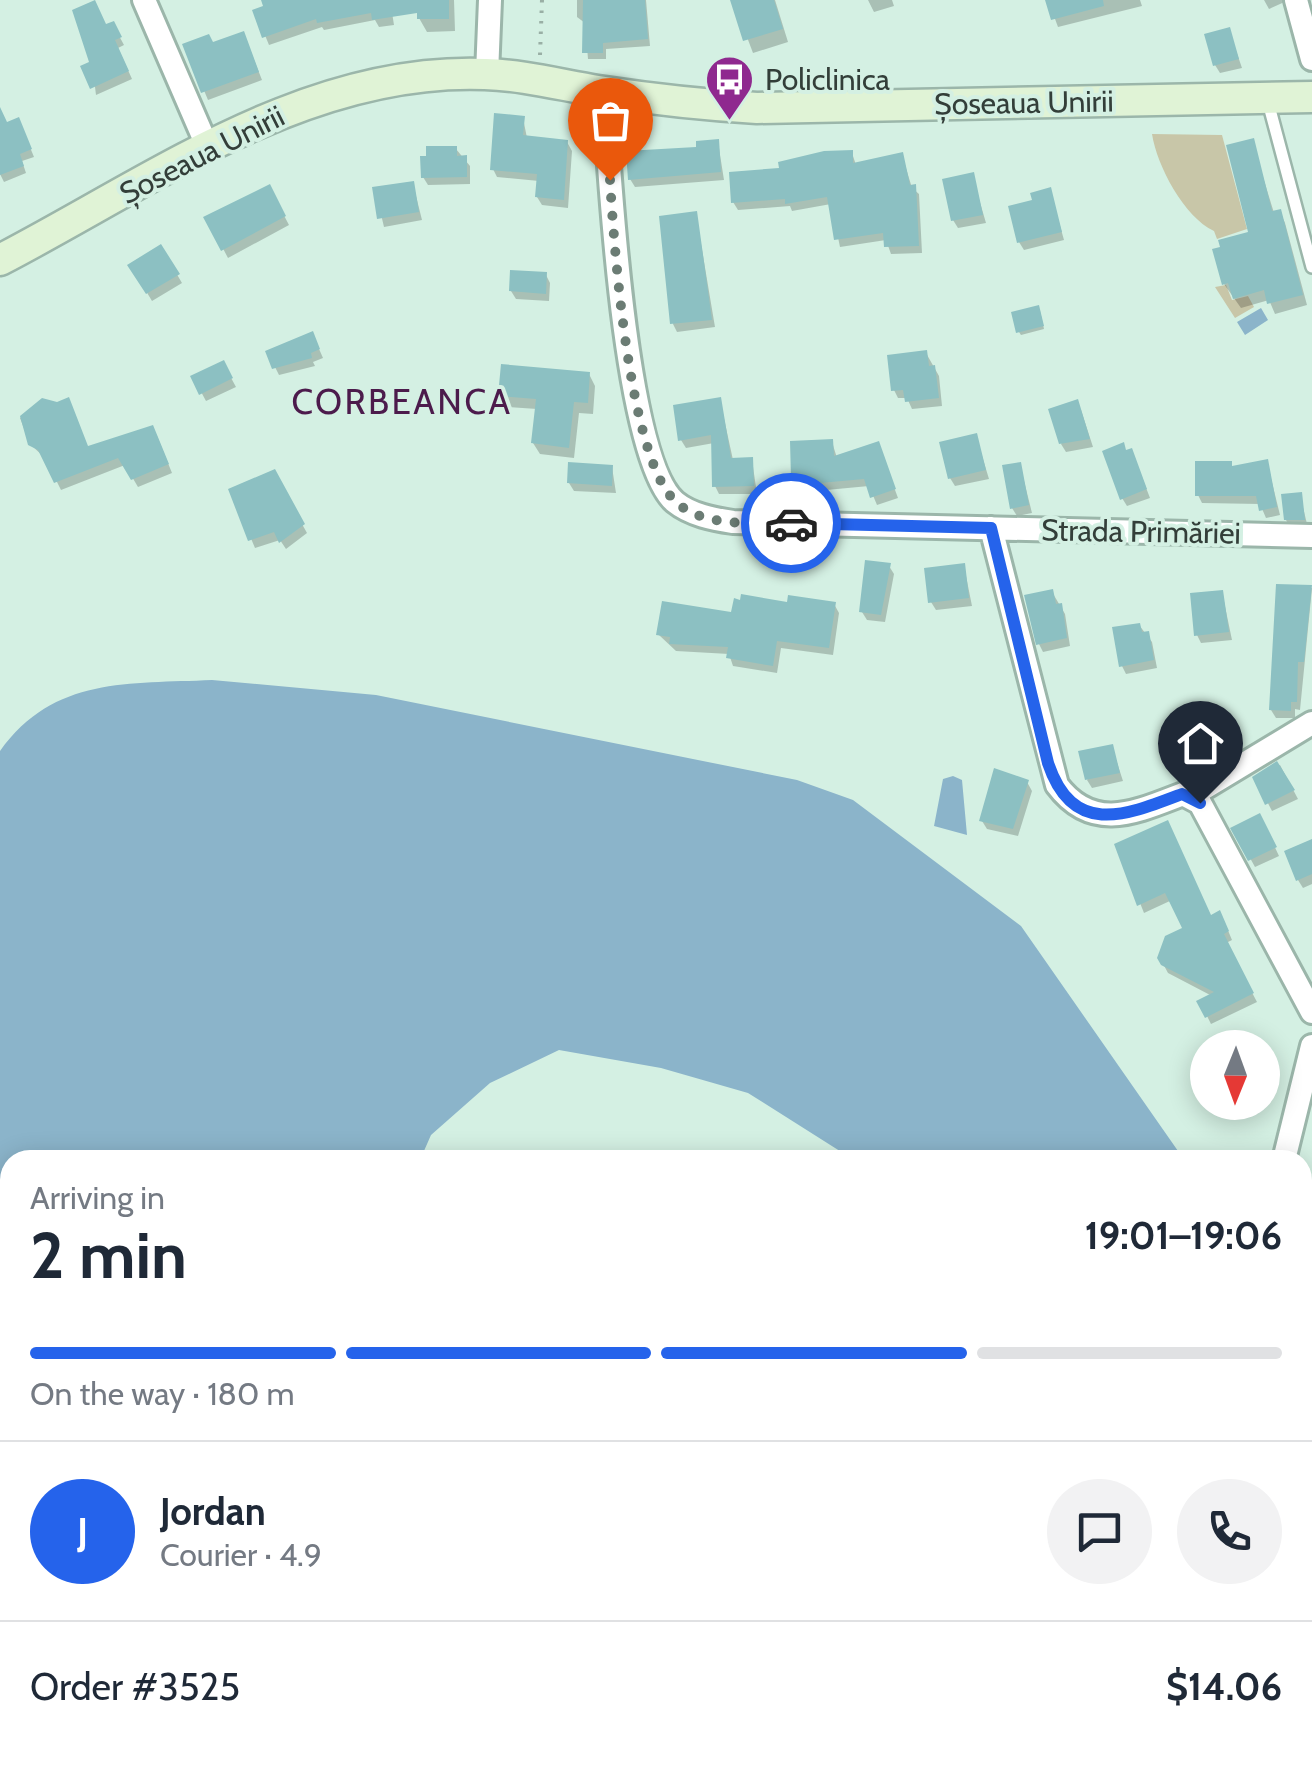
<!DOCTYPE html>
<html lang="en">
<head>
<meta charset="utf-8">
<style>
	body { margin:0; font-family:Cabin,sans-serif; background:#f2f2f3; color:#1f2937; height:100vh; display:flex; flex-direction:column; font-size:38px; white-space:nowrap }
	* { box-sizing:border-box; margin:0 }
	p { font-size:32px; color:#747a83 }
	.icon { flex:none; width:55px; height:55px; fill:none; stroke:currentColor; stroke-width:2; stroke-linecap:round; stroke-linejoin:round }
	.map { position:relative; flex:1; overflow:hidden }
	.drawer { position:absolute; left:0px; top:1150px; width:1312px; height:622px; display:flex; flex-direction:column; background:#fff; border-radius:30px 30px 0 0; box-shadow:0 5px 25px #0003 }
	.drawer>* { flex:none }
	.needle { width:65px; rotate:181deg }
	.buttons { position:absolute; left:1190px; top:1030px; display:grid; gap:20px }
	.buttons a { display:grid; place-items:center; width:90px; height:90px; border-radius:50%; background:#fff; box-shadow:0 5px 25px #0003; font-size:50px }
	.pin { position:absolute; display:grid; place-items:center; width:85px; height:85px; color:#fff; margin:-102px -42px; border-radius:50% 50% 50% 0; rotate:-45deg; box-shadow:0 0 10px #0007 }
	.pin .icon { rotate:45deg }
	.courier { position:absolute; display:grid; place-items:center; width:100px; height:100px; margin:-50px; border:8px solid #2563eb; border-radius:50%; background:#fff; color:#222; box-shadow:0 2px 12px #0007 }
	.head em { font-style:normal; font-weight:800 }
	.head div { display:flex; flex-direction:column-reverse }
	.head { display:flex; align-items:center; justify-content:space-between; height:170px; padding:0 30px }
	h1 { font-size:65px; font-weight:800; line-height:75px }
	.bar { display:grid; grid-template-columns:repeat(4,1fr); gap:15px 10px; align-content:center; height:120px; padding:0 30px }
	.bar i { height:12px; border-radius:8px; background:#e0e1e3 }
	.bar .on { background:#2563eb }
	.bar p { grid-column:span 4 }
	.line { display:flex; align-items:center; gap:25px; padding:0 30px; border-top:2px solid #e0e1e3 }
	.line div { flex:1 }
	.round { display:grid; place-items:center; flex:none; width:105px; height:105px; border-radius:52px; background:#f2f2f3 }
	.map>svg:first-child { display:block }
	.green { fill:#c8c6a8 }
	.water { fill:#8bb4ca }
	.shadow { fill:#0003 }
	.building { fill:#8cc0c2 }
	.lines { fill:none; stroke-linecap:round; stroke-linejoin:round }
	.lane-casing { stroke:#9bb6aa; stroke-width:16 }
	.street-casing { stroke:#9bb6aa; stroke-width:28 }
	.secondary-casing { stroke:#9bb6aa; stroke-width:35 }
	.path { stroke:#99afa5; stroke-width:4; stroke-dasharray:2.5 8; stroke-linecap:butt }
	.lane { stroke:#fff; stroke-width:11 }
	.street { stroke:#fff; stroke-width:22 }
	.secondary { stroke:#e0f3d6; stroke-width:30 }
	.done { stroke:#6b7c74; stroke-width:10; stroke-dasharray:0 18 }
	.route { stroke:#2563eb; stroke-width:12 }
	.labels { text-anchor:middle; stroke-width:8; stroke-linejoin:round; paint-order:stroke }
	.poi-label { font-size:30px; fill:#333e39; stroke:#d4f0e3; text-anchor:start }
	.street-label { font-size:30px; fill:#333e39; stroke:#d4f0e3 }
	.quarter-label { font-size:35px; letter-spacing:2.5px; fill:#4c1b4c; stroke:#d4f0e3 }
</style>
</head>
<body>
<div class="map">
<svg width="1312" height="1771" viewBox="0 0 1312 1771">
	<rect width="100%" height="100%" fill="#d4f0e3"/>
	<path class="green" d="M1152 134 1222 135 1247 229 1217 239 1214 231C1184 217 1157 166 1152 134Z
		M1226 285 1232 300 1248 296 1254 307 1235 318 1215 287Z"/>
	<path class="water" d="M1261 308 1268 320 1245 335 1237 322Z
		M212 680 376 695 797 780 853 800 1021 926 1178 1151 1176 1160H854L748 1093 661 1068 559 1050 490 1083 431 1135 420 1160H10V1464L0 1468V751C54 676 129 684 212 680Z
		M953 776 962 780 967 835 934 826 943 779Z
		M1312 1254V1633L1302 1624V1273Z"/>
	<path class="shadow" d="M263 0H390L394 25 379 27 375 20 324 30 322 27 269 45 255 11 266 7Z
		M419 0H454L455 31 427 32 419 18Z
		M577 0H646L650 46 606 49V59H588L585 23 577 17Z
		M733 0H775L788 42 753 53Z
		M868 0H892L894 6 874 12Z
		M1048 0H1140L1142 6 1058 27Z
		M1264 0H1289L1269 9Z
		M106 27 117 32 124 45 118 48 132 79 96 95 92 63Z
		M1229 30 1242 68 1220 73 1215 65Z
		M247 42 262 80 208 100 185 45Z
		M523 118 527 138 567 142 572 151 568 208 542 205 537 197 539 181 497 177 493 169Z
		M0 128H22L34 157 22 161 26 173 4 182 0 174Z
		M1252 141 1274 213 1280 212 1285 223 1307 305 1275 314 1269 300 1241 308 1224 284 1251 234Z
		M718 142 724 180 635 187 630 179Z
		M456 149 470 166V184L428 185 423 177Z
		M852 153 856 165 902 155 912 188 919 194 922 253 891 254 886 240 840 247 831 204 792 211 790 206 738 210 733 202 782 170Z
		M972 175 986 223 958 228 953 220Z
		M413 184 422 220 384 227 375 189Z
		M269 187 289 225 228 258 207 218Z
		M1050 190 1064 240 1024 250 1019 242 1035 202Z
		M696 214 715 327 677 332 673 324Z
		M161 247 182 283 152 301 131 266Z
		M546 275 550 283 549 301 516 299 511 291Z
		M1040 311 1044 329 1021 335 1019 332Z
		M316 342 323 358 313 362 315 366 279 375 275 367Z
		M926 353 939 376 942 406 912 409 907 398H898L894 390Z
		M223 363 236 387 206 401 193 377Z
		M589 374 595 386 593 414 579 413 574 458 540 454 533 443 537 409 508 407 501 395Z
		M720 400 733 460H752L757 494H719L715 486 714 443 686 448 681 440Z
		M42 401 89 448 157 436 172 473 138 487 125 465 61 490 45 458 30 444 20 418Z
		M1081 410 1093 447 1066 452 1061 444Z
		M976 436 989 479 955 486 950 478Z
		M832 442 837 458 878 444 898 498 877 505 869 486 805 492 794 477Z
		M1135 459 1150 498 1127 506 1122 498Z
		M1267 462 1280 515 1266 518 1260 504 1202 503 1198 495 1233 468Z
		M1020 465 1032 513 1017 516 1012 508Z
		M612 467 616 493 574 491 569 483Z
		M273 472 307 533 286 549 280 540 255 548 231 491Z
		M1300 495 1308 528H1291L1286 520Z
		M889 566 894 574 885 622 867 620 862 612Z
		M964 566 972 606 936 610 931 602Z
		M1278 586 1312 588 1300 710 1295 709V718H1276L1271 710Z
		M1052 592 1065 614 1070 646 1043 652 1039 644Z
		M1222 592 1232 640 1201 643 1197 635Z
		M834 604 839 613 833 655 781 648 777 673 733 666 729 654 676 651 659 635 789 605Z
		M1139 625 1152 642 1157 668 1126 674 1122 666Z
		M1112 747 1123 781 1092 788 1087 780Z
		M1280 765 1298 799 1272 811 1255 778Z
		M1027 782 1032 791 1018 836 987 829 982 821Z
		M1264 824 1279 856 1255 867 1234 829Z
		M1312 842V884L1303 888 1298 880Z
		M1117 845 1211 918 1224 921 1232 940 1226 943 1257 1002 1211 1024 1200 1002 1212 996 1168 973 1160 958 1185 929 1172 900 1144 913Z
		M1242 1043 1261 1048H1240Z
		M1262 1048 1271 1050 1276 1058 1262 1099Z
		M1226 1102H1262L1258 1114 1229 1107Z
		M449 1762H523L528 1771H454Z
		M1217 1762 1222 1771 1187 1770 1213 1762Z
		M717 1765 721 1771H700Z"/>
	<path class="building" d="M95 0 106 24 114 21 122 37 115 40 129 71 90 89 80 66 89 62 72 10Z
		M261 0H449V19H417V13L372 20 371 13 317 23 316 19 262 38 252 10 263 6Z
		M583 0H645L648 39 603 43V53H582Z
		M730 0H774L783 29 743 41Z
		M1045 0H1103L1104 6 1051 20Z
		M1230 27 1239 59 1213 66 1204 34Z
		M244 31 259 72 201 93 182 44 209 34 213 42Z
		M0 107 7 122 19 117 32 149 20 154 24 166 0 175Z
		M494 113 525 116 523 135 568 140 564 200 535 197 537 174 490 170Z
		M1254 138 1272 211 1281 209 1303 295 1267 304 1264 290 1233 299 1228 283 1222 285 1212 249 1220 247 1218 240 1248 232 1226 145Z
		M719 139 721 172 628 180 626 151 696 147V141Z
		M426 146H457V156L467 155V177L421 178 420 156H426Z
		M853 150V163L903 152 910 185 916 184 919 246 884 247 883 233 834 240 827 197 785 204V199L731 203 729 172 779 168 778 162 824 151Z
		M974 172 983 215 951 221 942 179Z
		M414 181 419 212 377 219 372 187Z
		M270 184 286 216 221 251 203 217Z
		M1051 187 1062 232 1017 243 1008 206 1032 200 1030 193Z
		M697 211 712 320 670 324 659 216Z
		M161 244 180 274 146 294 127 265Z
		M510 270 547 272 546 294 509 291Z
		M1039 305 1044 326 1016 333 1011 312Z
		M313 331 320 349 311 353 312 358 272 369 265 351Z
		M927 350 929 366 935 365 939 398 905 402 903 390 891 391 887 355Z
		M224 360 233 378 199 395 190 376Z
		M501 364 590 372 588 403 574 402 569 448 531 443 536 399 498 396Z
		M69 397 88 446 153 425 169 464 131 480 118 458 54 483 38 450 28 445 20 416 42 398 57 402Z
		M721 397 731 458 753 457 754 486 712 487 711 435 678 441 673 405Z
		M1078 399 1090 439 1059 444 1048 409Z
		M977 433 986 470 948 479 939 442Z
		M833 439 834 456 879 441 896 489 870 498 864 479 798 485V478H791L790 441Z
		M1124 442 1126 450 1132 448 1147 489 1120 500 1102 451Z
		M1268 459 1277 507 1259 511 1256 496H1195V461H1232V466Z
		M568 462 613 465 612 486 567 483Z
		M1021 462 1029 505 1010 509 1002 465Z
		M275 469 305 524 279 543 274 532 248 541 228 489Z
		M1302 492 1305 520H1284L1281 494Z
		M865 560 891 563 881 615 859 612Z
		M965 563 969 598 928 603 924 568Z
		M1276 584 1312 585 1304 662H1298L1297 702H1291V711L1269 710Z
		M1053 589 1056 604 1062 603 1067 638 1036 645 1024 595Z
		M1223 590 1229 632 1194 636 1190 593Z
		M741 594 787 602 788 595 836 602 829 648 777 641 773 666 726 658 728 647 669 644 670 637 656 635 662 601 731 612 734 598 740 600Z
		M1140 623 1142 632 1149 631 1154 660 1119 667 1112 627Z
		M1113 744 1120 773 1085 780 1078 751Z
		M1277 761 1295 790 1265 805 1252 777Z
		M994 768 1029 780 1013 829 979 821Z
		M1260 813 1277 847 1248 861 1230 828Z
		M1168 820 1211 915 1220 910 1229 931 1224 934 1254 993 1205 1018 1196 1001 1214 992 1161 965 1157 958 1165 936 1182 928 1165 893 1137 906 1114 844Z
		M1312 839V874L1296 881 1284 851Z"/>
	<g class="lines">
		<defs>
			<path id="lane" d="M1268 102 1312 267"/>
			<path id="street" d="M144 0 208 148
				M1296 0 1312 59
				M487 74 490 0
				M604 92C609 166 624 458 675 502 691 515 713 519 733 522L1312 536
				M991 528 1057 785C1093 833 1136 812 1183 794L1200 803 1312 1012
				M1191 796 1312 723
				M1284 1160 1312 1046
				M388 1762 393 1771
				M673 1762 676 1771
				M766 1762 769 1771
				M791 1762 795 1771
				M943 1771 960 1762
				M1154 1771 1155 1762"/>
			<path id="secondary" d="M0 260C152 181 306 67 485 74 523 75 561 85 598 91 651 99 704 105 757 108L1312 97"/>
		</defs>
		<use href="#lane" class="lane-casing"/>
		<use href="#street" class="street-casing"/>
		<use href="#secondary" class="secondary-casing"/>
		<path class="path" d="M540 55 542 0"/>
		<use href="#lane" class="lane"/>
		<use href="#street" class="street"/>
		<use href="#secondary" class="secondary"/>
	</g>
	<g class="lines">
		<path class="done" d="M610 180C614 247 629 456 674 500 702 529 755 522 791 523"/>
		<path class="route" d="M791 523 991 528 1048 763C1073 838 1127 815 1182 794L1200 803"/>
	</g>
	<defs>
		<symbol id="bus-pin" viewBox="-11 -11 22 30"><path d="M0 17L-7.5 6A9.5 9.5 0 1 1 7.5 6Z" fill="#8f298f" stroke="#d4f0e3"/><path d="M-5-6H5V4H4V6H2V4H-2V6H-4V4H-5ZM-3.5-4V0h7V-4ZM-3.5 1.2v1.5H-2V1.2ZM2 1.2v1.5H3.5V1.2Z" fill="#fff"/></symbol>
	</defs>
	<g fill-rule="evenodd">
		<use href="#bus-pin" x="702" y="52" width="55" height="75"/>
	</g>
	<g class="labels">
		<g class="poi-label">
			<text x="765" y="90">Policlinica</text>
		</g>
		<g class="street-label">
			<text transform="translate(1024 103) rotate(-1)" y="10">Șoseaua Unirii</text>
			<text transform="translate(202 155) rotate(-27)" y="10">Șoseaua Unirii</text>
			<text transform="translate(1141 532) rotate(1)" y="10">Strada Primăriei</text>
		</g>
		<g class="quarter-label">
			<text x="402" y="414">CORBEANCA</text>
		</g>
	</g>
</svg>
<div class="buttons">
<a><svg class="needle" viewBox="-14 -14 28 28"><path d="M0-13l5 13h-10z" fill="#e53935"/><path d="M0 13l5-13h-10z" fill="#747a83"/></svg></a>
</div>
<div class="pin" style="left:610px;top:180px;background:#ea580c"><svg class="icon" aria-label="bag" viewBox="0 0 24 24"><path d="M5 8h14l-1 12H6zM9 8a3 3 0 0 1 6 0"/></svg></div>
<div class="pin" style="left:1200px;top:803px;background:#1f2937"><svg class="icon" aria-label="home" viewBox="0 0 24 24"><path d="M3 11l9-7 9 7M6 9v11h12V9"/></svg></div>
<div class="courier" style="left:791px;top:523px"><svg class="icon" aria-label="car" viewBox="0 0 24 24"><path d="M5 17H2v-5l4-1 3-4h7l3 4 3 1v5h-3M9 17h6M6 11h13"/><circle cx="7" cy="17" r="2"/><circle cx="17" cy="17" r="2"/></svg></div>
<section class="drawer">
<div class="head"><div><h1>2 min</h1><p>Arriving in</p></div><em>19:01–19:06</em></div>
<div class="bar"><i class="on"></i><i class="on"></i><i class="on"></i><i></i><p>On the way · 180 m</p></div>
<div class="line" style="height:180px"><b class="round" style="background:#2563eb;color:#fff">J</b><div><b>Jordan</b><p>Courier · 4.9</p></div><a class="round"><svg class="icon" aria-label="chat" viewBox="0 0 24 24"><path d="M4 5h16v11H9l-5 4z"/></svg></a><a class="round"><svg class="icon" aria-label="phone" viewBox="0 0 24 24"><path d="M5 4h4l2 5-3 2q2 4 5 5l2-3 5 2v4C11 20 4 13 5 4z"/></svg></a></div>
<div class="line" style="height:130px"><div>Order #3525</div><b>$14.06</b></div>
</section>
</div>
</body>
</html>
